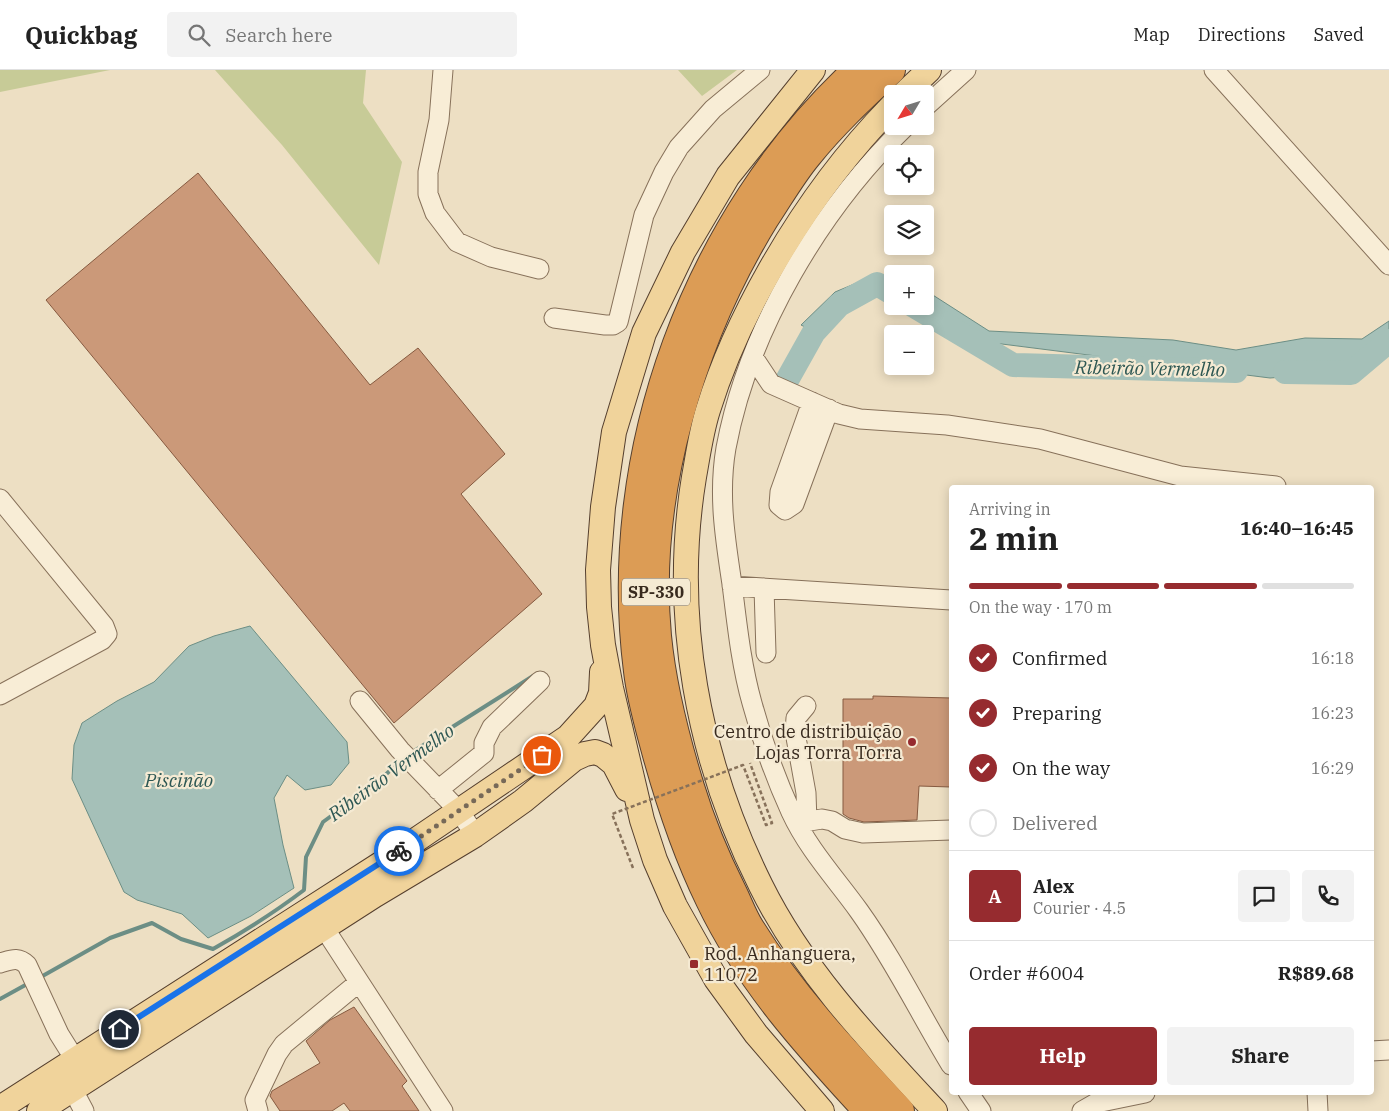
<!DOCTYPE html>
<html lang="en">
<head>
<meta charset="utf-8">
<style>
	body { margin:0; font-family:"IBM Plex Serif",serif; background:#f2f2f2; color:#222; height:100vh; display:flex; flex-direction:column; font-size:19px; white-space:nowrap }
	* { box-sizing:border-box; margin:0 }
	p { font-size:16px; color:#767676 }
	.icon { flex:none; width:28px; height:28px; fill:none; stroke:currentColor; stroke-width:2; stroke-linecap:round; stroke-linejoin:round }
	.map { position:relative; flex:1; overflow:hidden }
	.sheet { position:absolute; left:949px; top:415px; width:425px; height:610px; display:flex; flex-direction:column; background:#fff; border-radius:5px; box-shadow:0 2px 12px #0003 }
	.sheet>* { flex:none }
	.needle { width:32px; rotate:232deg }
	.fabs { position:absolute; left:884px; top:15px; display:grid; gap:10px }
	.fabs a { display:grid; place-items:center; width:50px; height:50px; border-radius:5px; background:#fff; box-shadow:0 2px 12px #0003; font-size:25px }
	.pin { position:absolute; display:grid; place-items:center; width:42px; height:42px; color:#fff; margin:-21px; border:2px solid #fff; border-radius:50%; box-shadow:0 1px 5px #0007 }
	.courier { position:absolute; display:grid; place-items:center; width:50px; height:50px; margin:-25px; border:4px solid #1a73e8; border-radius:50%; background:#fff; color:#222; box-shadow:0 1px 6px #0007 }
	.overview em { font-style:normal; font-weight:700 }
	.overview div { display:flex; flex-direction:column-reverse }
	.overview { display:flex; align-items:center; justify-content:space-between; height:85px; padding:0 20px }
	h1 { font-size:32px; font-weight:700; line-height:38px }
	.bar { display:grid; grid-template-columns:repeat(4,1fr); gap:8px 5px; align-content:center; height:60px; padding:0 20px }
	.bar i { height:6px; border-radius:4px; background:#e0e0e0 }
	.bar .active { background:#962b2f }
	.bar p { grid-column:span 4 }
	.line { display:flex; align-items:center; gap:12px; padding:0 20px; border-top:1px solid #e0e0e0 }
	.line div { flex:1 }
	.round { display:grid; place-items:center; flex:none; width:52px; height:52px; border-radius:5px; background:#f2f2f2 }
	ol { padding:0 20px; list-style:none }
	li { display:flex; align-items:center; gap:15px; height:55px }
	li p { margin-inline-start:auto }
	li .icon { padding:5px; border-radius:50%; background:#962b2f; color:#fff; stroke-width:4 }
	li:last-child { color:#767676 }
	li i { width:28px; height:28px; border:2px solid #e0e0e0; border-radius:50% }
	.primary-button { display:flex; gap:10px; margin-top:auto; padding:10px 20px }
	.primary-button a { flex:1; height:58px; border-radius:5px; background:#962b2f; color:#fff; font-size:20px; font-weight:700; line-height:58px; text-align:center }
	.primary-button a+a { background:#f2f2f2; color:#222 }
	header { display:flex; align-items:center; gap:30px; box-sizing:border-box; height:70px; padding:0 25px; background:#fff; border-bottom:1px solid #e0e0e0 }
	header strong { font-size:24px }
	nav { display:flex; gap:28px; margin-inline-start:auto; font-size:18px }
	.search { width:350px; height:45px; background:#f2f2f2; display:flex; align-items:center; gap:12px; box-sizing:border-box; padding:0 18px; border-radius:5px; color:#767676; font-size:19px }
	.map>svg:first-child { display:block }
	.green { fill:#c7cb97 }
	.water { fill:#a5c0b8; stroke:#6c8e85 }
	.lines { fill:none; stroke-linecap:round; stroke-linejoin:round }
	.stream { stroke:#6c8e85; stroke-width:4 }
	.river { stroke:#a5c0b8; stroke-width:24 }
	.building { fill:#cb9979; stroke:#865a40 }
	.minor-casing { stroke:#87715a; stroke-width:21 }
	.major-casing { stroke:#553f2e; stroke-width:26 }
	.highway-casing { stroke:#553f2e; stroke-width:30 }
	.minor { stroke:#f8edd6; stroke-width:19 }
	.major { stroke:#f0d39b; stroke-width:24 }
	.highway { stroke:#dc9c55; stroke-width:28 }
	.path-bridge { stroke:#87715a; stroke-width:2.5; stroke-dasharray:4 2.5; stroke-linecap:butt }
	.done { stroke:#776958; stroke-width:5; stroke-dasharray:0 9 }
	.route { stroke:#1a73e8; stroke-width:6 }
	.poi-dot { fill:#962b2f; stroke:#f5ead3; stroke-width:2 }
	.labels { text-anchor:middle; stroke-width:4.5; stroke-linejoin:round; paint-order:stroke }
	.shield { fill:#f5ead3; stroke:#716454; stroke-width:1 }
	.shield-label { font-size:16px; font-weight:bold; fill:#382a1e }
	.poi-label { font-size:18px; fill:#382a1e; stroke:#f5ead3; text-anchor:end }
	.water-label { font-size:19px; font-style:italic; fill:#2d5753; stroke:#f5ead3 }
</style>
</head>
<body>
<header>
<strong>Quickbag</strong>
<div class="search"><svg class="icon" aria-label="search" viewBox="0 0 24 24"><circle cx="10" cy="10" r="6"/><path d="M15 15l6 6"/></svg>Search here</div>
<nav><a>Map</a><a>Directions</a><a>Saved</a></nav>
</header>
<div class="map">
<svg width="1389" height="1041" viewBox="0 0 1389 1041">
	<rect width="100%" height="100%" fill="#eddfc3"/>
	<path class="green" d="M0 0H110L0 22Z
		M215 0H366L363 33 402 92 379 195 282 75Z
		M678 0H737L702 26Z"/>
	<path class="water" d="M871 207 892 208V227C863 218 840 247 823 266L801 255 835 222Z
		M925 220 989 261 1173 270 1236 280 1305 268 1362 269 1389 251V284L1308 305 1270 308 986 272 911 236H925Z
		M250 556 347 672 349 693 331 715 305 720 287 705 274 728 283 775 294 818 251 846 208 868 182 844 137 830 124 822 72 709 74 675 82 653 117 631 154 612 189 576 214 566Z"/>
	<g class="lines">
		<path class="stream" d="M411 683 533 606
			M39 908 110 868 152 853 181 869 213 879C245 861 275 842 304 820L306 787 323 752 375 714 402 690
			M0 929 29 913"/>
		<path class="river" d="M914 236 1013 295 1236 301
			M1285 302 1351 303 1389 271
			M786 312 814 262 839 235 877 214 892 223"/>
	</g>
	<path class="building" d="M198 103 370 315 418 278 505 384 461 424 542 524 394 653 46 230Z
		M873 626 951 628V717L919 716 917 750 864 752 849 748 843 744V629H873Z
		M354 937 407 1011 402 1016 419 1041H350L344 1033 332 1041H280L270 1026 272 1021 320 993 306 971 330 950Z"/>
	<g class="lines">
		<defs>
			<path id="minor" d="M443 0 439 50 428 102V124L435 143 457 172 491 187 539 199
				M1214 0 1389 195
				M925 37 966 0
				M906 56C820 139 748 260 726 378 718 424 725 468 732 514 737 554 741 594 752 633 762 670 775 707 791 742 808 779 836 809 859 841 894 890 920 944 951 995
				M554 248 605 255H613L618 252 644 145 664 102 679 77 713 39 760 0
				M753 287 771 314 839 344 860 349 947 355 1040 369 1180 406 1276 416
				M812 332 780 422 779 435 785 440 794 434 829 339
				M0 429 104 556 107 564 102 570 0 625
				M732 516 951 530
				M764 518 766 583
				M360 631 400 680 460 742 475 765
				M806 636 796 648 795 662 806 723 807 752
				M438 720 484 683V673L492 657 540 611
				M797 753 822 749 832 751 845 759 863 763 951 760
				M317 847 443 1041
				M0 893C11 890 18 886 27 895L59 964 74 988
				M1371 981 1389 980
				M66 1007 84 1041
				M968 1022 981 1041
				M1317 1022 1318 1041
				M258 1041 255 1030 277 984 284 974 358 913
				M1082 1041 1096 1033 1145 1023"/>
			<path id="major" d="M813 0 728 106 683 182 644 263 614 362 603 437 598 500 599 537 603 575 611 618 642 750 655 790 675 836 716 909 756 964 822 1041
				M904 24 929 0
				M892 36C844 85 804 140 770 200 745 244 723 291 708 340 701 362 698 385 694 407 671 547 698 690 761 816 803 901 871 972 935 1041
				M0 1038 382 793 568 667 596 636 601 623 602 602
				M39 1041 375 825 475 765 523 731 574 689 585 684 595 682 603 685 614 694 627 719"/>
			<path id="highway" d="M857 0C696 149 610 383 638 601 641 628 649 655 656 681 670 732 687 783 710 830 748 910 808 976 868 1041
				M891 0C862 27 833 54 808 85 792 104 779 127 765 148 691 268 644 424 657 566 662 617 675 668 690 717 701 753 715 787 732 821 738 833 743 847 750 858 792 926 846 983 900 1041"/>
		</defs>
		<use href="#minor" class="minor-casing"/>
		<use href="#major" class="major-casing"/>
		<use href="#highway" class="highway-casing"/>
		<use href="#minor" class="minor"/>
		<use href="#major" class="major"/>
		<use href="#highway" class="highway"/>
		<path class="path-bridge" d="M633 798 612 744 743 695 766 755 772 753 750 693"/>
	</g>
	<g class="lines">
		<path class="done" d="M399 781 542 685"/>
		<path class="route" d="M120 959 399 781"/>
	</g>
	<g class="poi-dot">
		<circle cx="912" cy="672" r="5"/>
		<rect x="689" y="889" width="10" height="10" rx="2.5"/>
	</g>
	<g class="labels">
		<rect class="shield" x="622" y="508.5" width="68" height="27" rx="4"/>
		<g class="shield-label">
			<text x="656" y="528">SP-330</text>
		</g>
		<g class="poi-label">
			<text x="902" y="668">Centro de distribuição<tspan x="902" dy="21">Lojas Torra Torra</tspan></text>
			<text x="704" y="890" text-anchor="start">Rod. Anhanguera,<tspan x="704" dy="21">11072</tspan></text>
		</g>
		<g class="water-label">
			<text transform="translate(1150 298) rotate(1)" y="7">Ribeirão Vermelho</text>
			<text transform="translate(391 702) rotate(-36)" y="7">Ribeirão Vermelho</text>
			<text x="179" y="717">Piscinão</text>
		</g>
	</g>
</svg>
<div class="fabs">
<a><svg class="needle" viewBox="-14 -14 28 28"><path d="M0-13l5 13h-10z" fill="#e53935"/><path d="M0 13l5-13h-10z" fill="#767676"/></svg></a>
<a><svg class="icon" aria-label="locate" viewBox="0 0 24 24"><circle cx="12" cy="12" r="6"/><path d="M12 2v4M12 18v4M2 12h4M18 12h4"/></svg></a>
<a><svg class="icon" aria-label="layers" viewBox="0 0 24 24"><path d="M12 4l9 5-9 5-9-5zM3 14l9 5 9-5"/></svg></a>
<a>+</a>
<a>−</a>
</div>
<div class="pin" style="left:542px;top:685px;background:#ea580c"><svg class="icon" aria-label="bag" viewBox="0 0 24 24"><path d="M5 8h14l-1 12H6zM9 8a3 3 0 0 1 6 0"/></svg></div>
<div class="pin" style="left:120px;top:959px;background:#1f2937"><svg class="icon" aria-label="home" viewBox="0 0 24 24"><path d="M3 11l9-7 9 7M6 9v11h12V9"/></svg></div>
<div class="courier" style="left:399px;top:781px"><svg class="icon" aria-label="bike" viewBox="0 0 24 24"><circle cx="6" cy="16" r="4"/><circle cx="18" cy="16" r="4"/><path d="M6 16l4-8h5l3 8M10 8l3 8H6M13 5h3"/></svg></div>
<section class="sheet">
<div class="overview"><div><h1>2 min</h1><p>Arriving in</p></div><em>16:40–16:45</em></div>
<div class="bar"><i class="active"></i><i class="active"></i><i class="active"></i><i></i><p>On the way · 170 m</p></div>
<ol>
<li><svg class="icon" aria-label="check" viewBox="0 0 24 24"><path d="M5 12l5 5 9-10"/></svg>Confirmed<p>16:18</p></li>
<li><svg class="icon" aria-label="check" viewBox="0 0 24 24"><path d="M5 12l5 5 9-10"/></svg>Preparing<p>16:23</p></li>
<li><svg class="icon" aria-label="check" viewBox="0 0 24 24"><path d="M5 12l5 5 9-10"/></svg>On the way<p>16:29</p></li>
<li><i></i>Delivered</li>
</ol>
<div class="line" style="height:90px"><b class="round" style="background:#962b2f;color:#fff">A</b><div><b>Alex</b><p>Courier · 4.5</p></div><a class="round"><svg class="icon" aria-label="chat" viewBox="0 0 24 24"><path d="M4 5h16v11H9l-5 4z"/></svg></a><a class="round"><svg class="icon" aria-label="phone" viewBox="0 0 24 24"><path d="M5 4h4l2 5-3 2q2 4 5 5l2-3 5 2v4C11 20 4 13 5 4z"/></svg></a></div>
<div class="line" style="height:65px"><div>Order #6004</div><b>R$89.68</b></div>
<div class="primary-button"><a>Help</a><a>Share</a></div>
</section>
</div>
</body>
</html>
